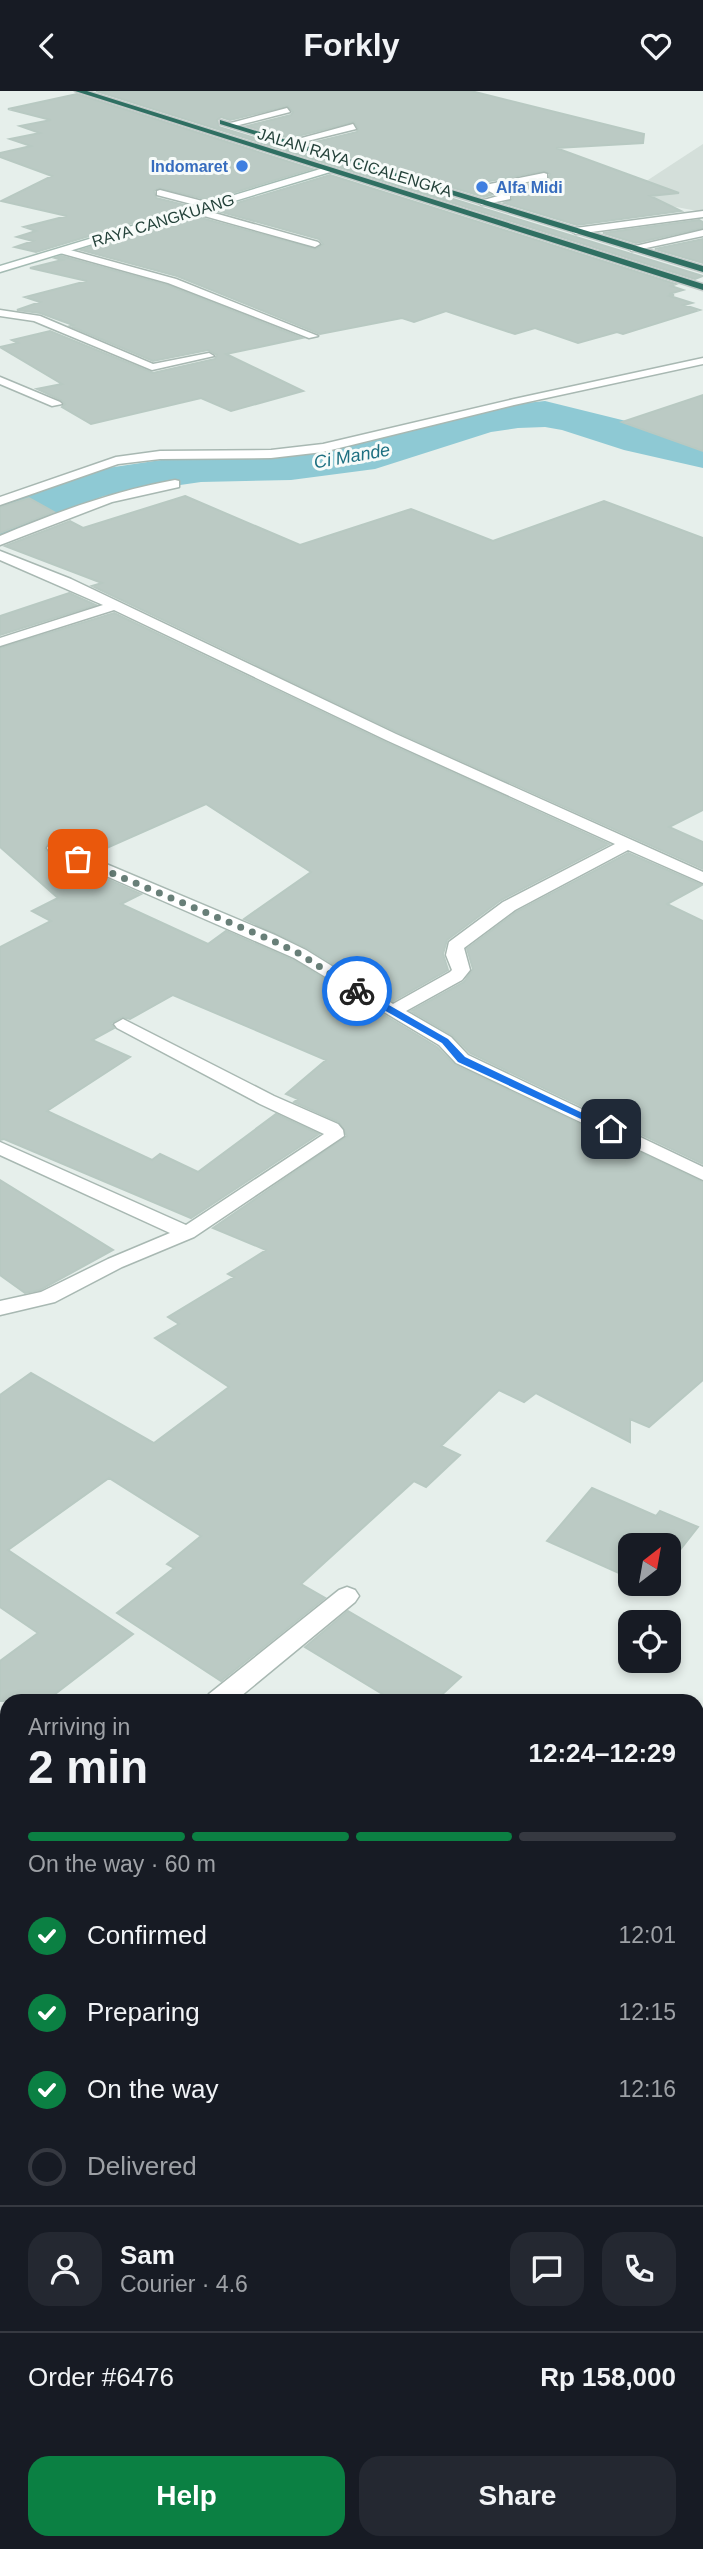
<!DOCTYPE html>
<html lang="en">
<head>
<meta charset="utf-8">
<style>
	body { margin:0; font-family:Helvetica,sans-serif; background:#242831; color:#f1f3f6; height:100vh; display:flex; flex-direction:column; font-size:26px; white-space:nowrap }
	* { box-sizing:border-box; margin:0 }
	p { font-size:23px; color:#9ea1a6 }
	.icon { flex:none; width:38px; height:38px; fill:none; stroke:currentColor; stroke-width:2; stroke-linecap:round; stroke-linejoin:round }
	.map { position:relative; flex:1; overflow:hidden }
	.side { position:absolute; left:0px; top:1603px; width:704px; height:856px; display:flex; flex-direction:column; background:#171b24; border-radius:21px 21px 0 0; box-shadow:0 4px 10px #0003 }
	.side>* { flex:none }
	.needle { width:46px; rotate:31deg }
	.tools { position:absolute; left:618px; top:1442px; display:grid; gap:14px }
	.tools a { display:grid; place-items:center; width:63px; height:63px; border-radius:14px; background:#171b24; box-shadow:0 4px 10px #0003; font-size:35px }
	.pin { position:absolute; display:grid; place-items:center; width:60px; height:60px; color:#fff; margin:-30px; border-radius:14px; box-shadow:0 4px 10px #0006 }
	.courier { position:absolute; display:grid; place-items:center; width:70px; height:70px; margin:-35px; border:5px solid #1a73e8; border-radius:50%; background:#fff; color:#222; box-shadow:0 2px 9px #0007 }
	.overview em { font-style:normal; font-weight:700 }
	.overview div { display:flex; flex-direction:column-reverse }
	.overview { display:flex; align-items:center; justify-content:space-between; height:119px; padding:0 28px }
	h1 { font-size:46px; font-weight:700; line-height:52px }
	.bar { display:grid; grid-template-columns:repeat(4,1fr); gap:10px 7px; align-content:center; height:84px; padding:0 28px }
	.bar i { height:9px; border-radius:5px; background:#363941 }
	.bar .selected { background:#0b8043 }
	.bar p { grid-column:span 4 }
	.line { display:flex; align-items:center; gap:18px; padding:0 28px; border-top:2px solid #363941 }
	.line div { flex:1 }
	.round { display:grid; place-items:center; flex:none; width:74px; height:74px; border-radius:21px; background:#242831 }
	ol { padding:0 28px; list-style:none }
	li { display:flex; align-items:center; gap:21px; height:77px }
	li p { margin-inline-start:auto }
	li .icon { padding:7px; border-radius:50%; background:#0b8043; color:#fff; stroke-width:4 }
	li:last-child { color:#9ea1a6 }
	li i { width:38px; height:38px; border:4px solid #363941; border-radius:50% }
	.action { display:flex; gap:14px; margin-top:auto; padding:14px 28px }
	.action a { flex:1; height:80px; border-radius:21px; background:#0b8043; color:#fff; font-size:28px; font-weight:700; line-height:80px; text-align:center }
	.action a+a { background:#242831; color:#f1f3f6 }
	header { display:flex; justify-content:space-between; align-items:center; height:91px; padding:0 28px; background:#171b24; font-size:32px; font-weight:700 }
	.map>svg:first-child { display:block }
	.built { fill:#d4dfda }
	.lines { fill:none; stroke-linecap:round; stroke-linejoin:round }
	.river { fill:#8ec9d4; fill-rule:evenodd }
	.building { fill:#bbcac4; stroke:#b8c9c2; stroke-width:2 }
	.street-casing { stroke:#a8b8b2; stroke-width:3 }
	.secondary-casing { stroke:#a4bbb3; stroke-width:3 }
	.highway-casing { stroke:#c2cac8; stroke-width:3 }
	.street { fill:#fff; fill-rule:evenodd }
	.secondary { fill:#fff; fill-rule:evenodd }
	.highway { fill:#2f6f62; fill-rule:evenodd }
	.route { fill:#1a73e8 }
	.done { stroke:#687f78; stroke-width:7; stroke-dasharray:0 12.6 }
	.shop-dot { fill:#3f7fe0; stroke:#f7fbf9; stroke-width:2.5 }
	.labels { text-anchor:middle; stroke-width:6; stroke-linejoin:round; paint-order:stroke }
	.far-street-label { font-size:16px; fill:#24423a; stroke:#f7fbf9 }
	.far-shop-label { font-size:16px; font-weight:bold; fill:#366cbe; stroke:#f7fbf9; text-anchor:end }
	.far-water-label { font-size:18px; font-style:italic; fill:#1c6f80; stroke:#f7fbf9 }
</style>
</head>
<body>
<header><svg class="icon" aria-label="back" viewBox="0 0 24 24"><path d="M15 5l-7 7 7 7"/></svg>Forkly<svg class="icon" aria-label="heart" viewBox="0 0 24 24"><path d="M12 20l-8-8c-3-5 5-10 8-4 3-6 11-1 8 4z"/></svg></header>
<div class="map">
<svg width="703" height="2458" viewBox="0 0 703 2458">
	<rect width="100%" height="100%" fill="#e6efeb"/>
	<path class="built" d="M703 53V121L622 106Z"/>
	<g class="lines">
		<path class="river" d="M545 310 703 349V377L624 359 562 339 545 336 518 337 491 341 375 378 291 389 201 391 104 405 0 444V413L94 379 201 363 291 361 369 351 484 316Z"/>
	</g>
	<path class="building" d="M96 0H471L644 43 643 52 556 57 679 102 650 105 681 120 577 134 504 112 513 108 511 102 505 98 548 90 550 83 545 80 484 91 482 98 491 104 484 106 307 53 357 41 358 37 354 31 290 47 247 35 291 24 293 21 288 15 230 29 221 26 217 29 219 36 703 185 695 188Z
		M77 3 312 78 209 109 159 97 154 100 156 107 189 115 36 161 15 156 33 150 17 146 36 140 24 136 67 125 1 110 52 85 0 66V62L31 55 10 48 40 42 20 35 51 29 8 18Z
		M330 84 676 193 671 195 683 199 669 203 674 204 670 205 692 212 684 214 700 219 623 243 617 241 578 252 535 237 515 243 446 220 414 231 402 227 320 243 177 185 81 159 194 125 316 158 323 153 319 148 214 119Z
		M699 129 703 131V137L636 152 603 142Z
		M703 148V172L655 158Z
		M61 165 167 194 302 247 226 263 303 300 231 320 201 307 91 333 62 316 65 313 61 309 37 298 62 293 0 256 18 252 12 249 50 240 153 282 215 268 217 264 208 259 153 270 70 235 73 234 40 222 17 219 40 211 25 206 87 190 30 177 62 169 55 167Z
		M703 304V360L622 331Z
		M185 405 300 454 411 418 493 450 604 410 703 447V719L669 736 703 751V778L397 641 92 495 102 492 5 455 70 430 83 437Z
		M29 407 54 421 0 442V416Z
		M69 502 96 514 0 544V525Z
		M114 522 385 651 609 753 501 809 447 849 443 863 448 879 393 910 307 857 244 828 311 781 206 713 91 764 61 751H49L45 758 48 762 141 803 121 813 208 853 226 840 293 869 437 956 455 974 703 1091V1289L649 1336 630 1328V1351L536 1302 524 1311 499 1299 441 1355 460 1364 426 1396 414 1390 301 1493 325 1507 221 1590 117 1522 174 1477 167 1473 201 1445 109 1387 8 1459 133 1543 46 1610H0V1570L38 1542 0 1516V1304L31 1282 154 1352 229 1296 155 1247 179 1233 168 1226 234 1186 228 1183 266 1159 213 1137 347 1045 339 1031 294 1011 298 1008 286 1003 326 969 173 904 130 928 122 926 111 932 114 937 92 949 130 966 47 1020 152 1069 160 1063 198 1081 276 1023 319 1043 191 1127 4 1048 0 1049V856L51 830 32 820 58 807 0 756V557Z
		M628 762 702 794 667 813 703 830V1073L470 962 452 944 411 920 464 891 473 878 467 858 516 821Z
		M0 1089 113 1159 40 1199 25 1202 0 1184Z
		M592 1397 656 1425 660 1420 698 1436 668 1474V1454H630V1487L547 1450Z
		M348 1520 461 1586 435 1610H394L305 1556Z"/>
	<g class="lines">
		<defs>
			<path id="street" d="M287 17 290 21 231 36 227 33Z
				M353 33 356 38 291 54 287 51Z
				M544 82 547 83V87L497 97 510 104V108L482 114 477 111 498 105 485 98V94Z
				M160 99 210 112 212 114 207 117 157 104V100Z
				M193 116 318 151 320 153 315 156 190 121 188 119Z
				M703 120V126L576 143 571 140 576 137Z
				M703 139V145L632 160 627 157Z
				M63 157 176 188 318 245 309 247 168 192 60 162 58 160Z
				M0 219 40 225 153 273 209 262 214 265 152 279 34 230 0 225Z
				M703 267V273L514 314 323 361 271 367 160 368 118 373 0 414V406L116 366 160 360 271 359 323 353 514 308Z
				M0 286 60 311 62 313 52 315 0 293Z
				M175 389 179 390V396L112 411 0 454V445C57 421 114 400 175 389Z
				M0 460 71 488 396 643 703 781V792L628 759 515 819 464 857 470 879 462 889 406 920 451 946 468 964 703 1076V1089L456 972 439 954 294 867 49 760 47 757 49 754H61L275 844 306 859 393 913 450 881 452 879 446 864 449 851 503 811 615 753 386 649 114 519 0 555V547L103 514 0 469Z
				M123 928 274 1005 338 1033 343 1039 344 1045 194 1146 122 1176 55 1211 0 1224V1210L41 1201 108 1168 170 1142 0 1064V1051L186 1134 324 1043 260 1013 117 937 114 933Z
				M347 1496 355 1499 359 1505 355 1511 235 1610H205L209 1603 339 1499Z
				M7 1772V1797L0 1799V1775Z
				M703 1897V1921L696 1923V1899Z
				M696 2242 703 2245V2280L696 2278Z"/>
			<path id="secondary" d="M327 76 330 77V81L0 181V175Z
				M0 1802 7 1804V1833L0 1831Z
				M422 2452H456L455 2458H421Z"/>
			<path id="highway" d="M75 0H87L703 193V199Z
				M220 29 703 175V181L220 33Z"/>
		</defs>
		<use href="#street" class="street-casing"/>
		<use href="#secondary" class="secondary-casing"/>
		<use href="#highway" class="highway-casing"/>
		<use href="#street" class="street"/>
		<use href="#secondary" class="secondary"/>
		<use href="#highway" class="highway"/>
	</g>
	<path class="route" d="M354 898H361L448 948 465 966 616 1038 607 1040 458 971 442 952 354 902Z"/>
	<g class="lines">
		<path class="done" d="M78 768 269 848 300 863 357 900"/>
	</g>
	<g class="shop-dot">
		<circle cx="242" cy="75" r="7"/>
		<circle cx="482" cy="96" r="7"/>
	</g>
	<g class="labels">
		<g class="far-street-label">
			<text transform="translate(355 71) rotate(17)" y="6">JALAN RAYA CICALENGKA</text>
			<text transform="translate(163 129) rotate(-17)" y="6">RAYA CANGKUANG</text>
		</g>
		<g class="far-shop-label">
			<text x="228" y="81">Indomaret</text>
			<text x="496" y="102" text-anchor="start">Alfa Midi</text>
		</g>
		<g class="far-water-label">
			<text transform="translate(352 365) rotate(-10)" y="6">Ci Mande</text>
		</g>
	</g>
</svg>
<div class="tools">
<a><svg class="needle" viewBox="-14 -14 28 28"><path d="M0-13l5 13h-10z" fill="#e53935"/><path d="M0 13l5-13h-10z" fill="#9ea1a6"/></svg></a>
<a><svg class="icon" aria-label="locate" viewBox="0 0 24 24"><circle cx="12" cy="12" r="6"/><path d="M12 2v4M12 18v4M2 12h4M18 12h4"/></svg></a>
</div>
<div class="pin" style="left:78px;top:768px;background:#ea580c"><svg class="icon" aria-label="bag" viewBox="0 0 24 24"><path d="M5 8h14l-1 12H6zM9 8a3 3 0 0 1 6 0"/></svg></div>
<div class="pin" style="left:611px;top:1038px;background:#1f2937"><svg class="icon" aria-label="home" viewBox="0 0 24 24"><path d="M3 11l9-7 9 7M6 9v11h12V9"/></svg></div>
<div class="courier" style="left:357px;top:900px"><svg class="icon" aria-label="bike" viewBox="0 0 24 24"><circle cx="6" cy="16" r="4"/><circle cx="18" cy="16" r="4"/><path d="M6 16l4-8h5l3 8M10 8l3 8H6M13 5h3"/></svg></div>
<section class="side">
<div class="overview"><div><h1>2 min</h1><p>Arriving in</p></div><em>12:24–12:29</em></div>
<div class="bar"><i class="selected"></i><i class="selected"></i><i class="selected"></i><i></i><p>On the way · 60 m</p></div>
<ol>
<li><svg class="icon" aria-label="check" viewBox="0 0 24 24"><path d="M5 12l5 5 9-10"/></svg>Confirmed<p>12:01</p></li>
<li><svg class="icon" aria-label="check" viewBox="0 0 24 24"><path d="M5 12l5 5 9-10"/></svg>Preparing<p>12:15</p></li>
<li><svg class="icon" aria-label="check" viewBox="0 0 24 24"><path d="M5 12l5 5 9-10"/></svg>On the way<p>12:16</p></li>
<li><i></i>Delivered</li>
</ol>
<div class="line" style="height:126px"><a class="round"><svg class="icon" aria-label="person" viewBox="0 0 24 24"><circle cx="12" cy="8" r="4"/><path d="M4 21q1-7 8-7t8 7"/></svg></a><div><b>Sam</b><p>Courier · 4.6</p></div><a class="round"><svg class="icon" aria-label="chat" viewBox="0 0 24 24"><path d="M4 5h16v11H9l-5 4z"/></svg></a><a class="round"><svg class="icon" aria-label="phone" viewBox="0 0 24 24"><path d="M5 4h4l2 5-3 2q2 4 5 5l2-3 5 2v4C11 20 4 13 5 4z"/></svg></a></div>
<div class="line" style="height:91px"><div>Order #6476</div><b>Rp 158,000</b></div>
<div class="action"><a>Help</a><a>Share</a></div>
</section>
</div>
</body>
</html>
